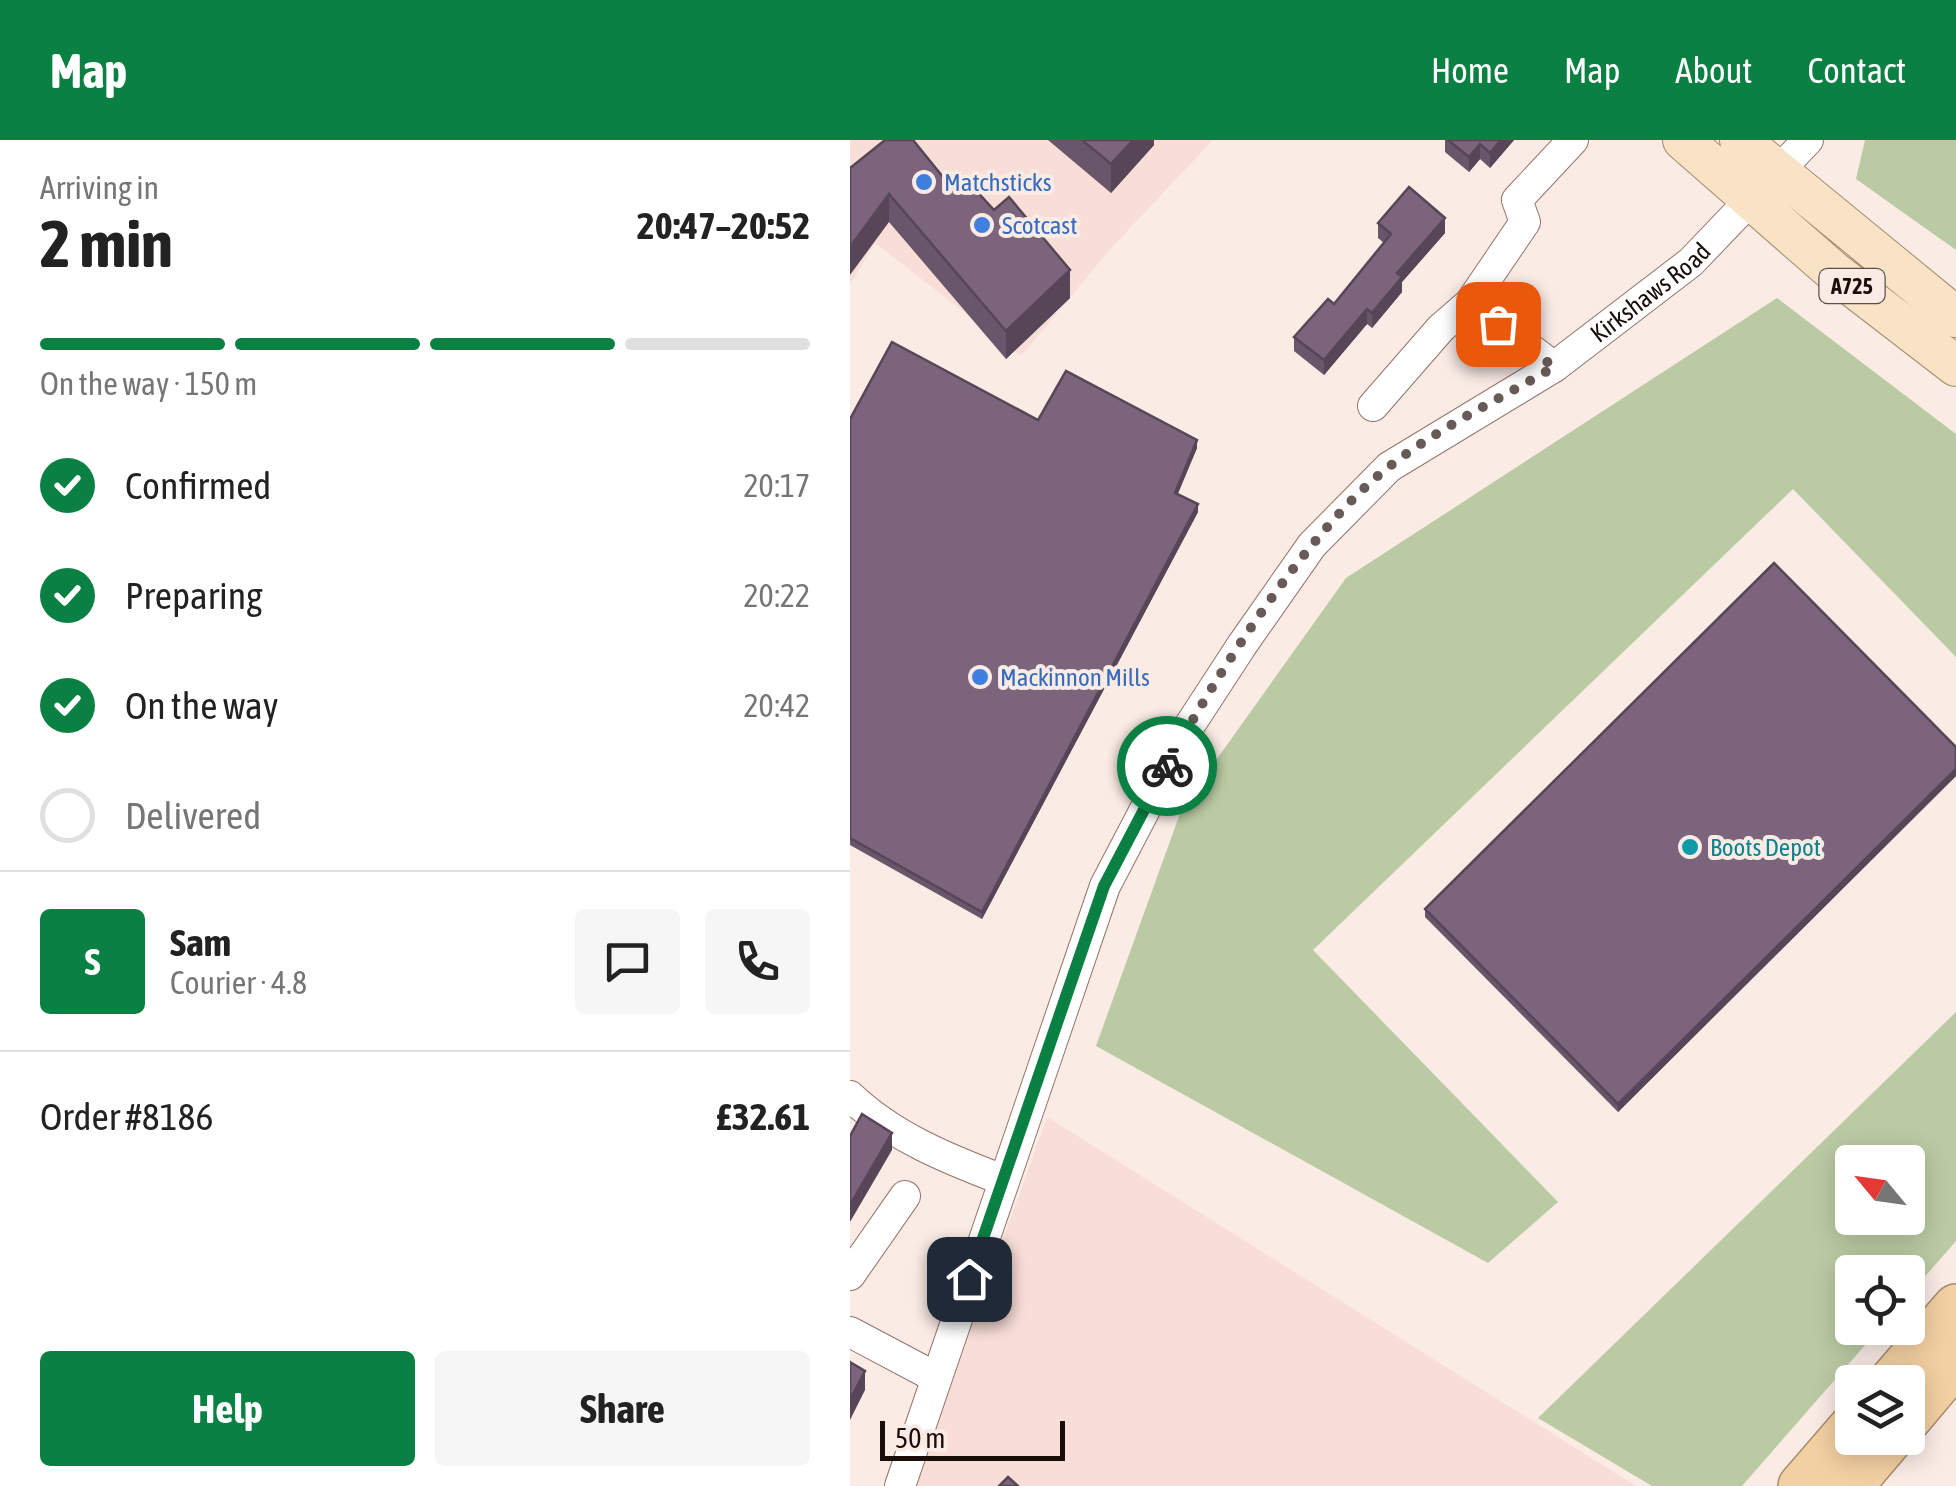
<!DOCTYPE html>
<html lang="en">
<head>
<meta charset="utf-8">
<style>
	body { margin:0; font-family:"Asap Condensed",sans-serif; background:#f6f6f6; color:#222; height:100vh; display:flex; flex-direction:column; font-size:38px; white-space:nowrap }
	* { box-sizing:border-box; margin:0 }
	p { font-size:32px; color:#767676 }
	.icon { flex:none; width:55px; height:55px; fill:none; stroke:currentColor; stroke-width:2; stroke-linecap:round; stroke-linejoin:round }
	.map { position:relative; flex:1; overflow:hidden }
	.sheet { display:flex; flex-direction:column; background:#fff; width:850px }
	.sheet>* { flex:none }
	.needle { width:65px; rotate:299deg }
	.buttons { position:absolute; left:985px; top:1005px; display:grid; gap:20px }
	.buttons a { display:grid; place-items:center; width:90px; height:90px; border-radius:10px; background:#fff; box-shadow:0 5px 25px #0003; font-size:50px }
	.scale { position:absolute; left:30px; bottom:25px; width:185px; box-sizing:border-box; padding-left:10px; border:5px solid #1a0e0a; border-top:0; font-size:28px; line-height:35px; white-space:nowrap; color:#1a0e0a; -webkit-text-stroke:8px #faebe5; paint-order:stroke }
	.pin { position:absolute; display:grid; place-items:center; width:85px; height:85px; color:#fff; margin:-42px; border-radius:20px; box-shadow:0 5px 15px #0006 }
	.courier { position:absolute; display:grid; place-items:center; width:100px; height:100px; margin:-50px; border:8px solid #0b8043; border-radius:50%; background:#fff; color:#222; box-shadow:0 2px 12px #0007 }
	.head em { font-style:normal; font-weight:700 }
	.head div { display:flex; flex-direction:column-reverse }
	.head { display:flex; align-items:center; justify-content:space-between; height:170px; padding:0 40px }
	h1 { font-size:65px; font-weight:700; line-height:75px }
	.bar { display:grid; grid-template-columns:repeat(4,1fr); gap:15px 10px; align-content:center; height:120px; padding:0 40px }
	.bar i { height:12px; border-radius:8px; background:#e0e0e0 }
	.bar .on { background:#0b8043 }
	.bar p { grid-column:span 4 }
	.line { display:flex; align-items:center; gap:25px; padding:0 40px; border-top:2px solid #e0e0e0 }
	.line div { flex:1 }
	.round { display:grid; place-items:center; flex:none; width:105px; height:105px; border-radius:10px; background:#f6f6f6 }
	ol { padding:0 40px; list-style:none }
	li { display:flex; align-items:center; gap:30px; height:110px }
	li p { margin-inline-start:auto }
	li .icon { padding:10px; border-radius:50%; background:#0b8043; color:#fff; stroke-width:4 }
	li:last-child { color:#767676 }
	li i { width:55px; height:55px; border:5px solid #e0e0e0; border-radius:50% }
	.primary-button { display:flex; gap:20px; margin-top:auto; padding:20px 40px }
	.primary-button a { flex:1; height:115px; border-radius:10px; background:#0b8043; color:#fff; font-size:40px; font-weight:700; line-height:115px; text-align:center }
	.primary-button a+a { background:#f6f6f6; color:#222 }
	header { display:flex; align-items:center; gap:60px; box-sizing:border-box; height:140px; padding:0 50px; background:#0b8043; color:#fff }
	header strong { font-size:48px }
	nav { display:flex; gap:55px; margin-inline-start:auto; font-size:35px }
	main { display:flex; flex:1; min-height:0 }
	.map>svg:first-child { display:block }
	.industrial { fill:#f8ded7 }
	.green { fill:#bacba3; fill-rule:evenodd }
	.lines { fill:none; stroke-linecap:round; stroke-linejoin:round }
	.minor-casing { stroke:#947368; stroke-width:32 }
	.major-casing { stroke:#a78c6d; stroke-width:42 }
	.highway-casing { stroke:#a78c6d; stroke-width:48 }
	.minor { stroke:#fff; stroke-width:30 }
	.major { stroke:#f8e3c7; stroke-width:40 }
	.highway { stroke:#f3d0a2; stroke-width:45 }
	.wall { fill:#6a566b }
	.shaded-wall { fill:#564657 }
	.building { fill:#7b647c; stroke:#564657; stroke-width:2.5 }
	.done { stroke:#685b57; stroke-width:10; stroke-dasharray:0 18 }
	.route { stroke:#0b8043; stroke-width:12 }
	.shop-dot { fill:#3f7fe0; stroke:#faebe5; stroke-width:4 }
	.culture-dot { fill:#0f9aa8; stroke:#faebe5; stroke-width:4 }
	.labels { text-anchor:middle; stroke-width:8; stroke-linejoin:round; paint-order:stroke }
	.shield { fill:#faebe5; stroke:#5d504c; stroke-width:2.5 }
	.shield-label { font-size:22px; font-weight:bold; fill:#1a0e0a }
	.shop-label { font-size:25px; fill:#366cbe; stroke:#faebe5; text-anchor:start }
	.street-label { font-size:25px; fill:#1a0e0a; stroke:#faebe5 }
	.culture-label { font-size:25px; fill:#0d838f; stroke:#faebe5; text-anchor:start }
</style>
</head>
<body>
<header>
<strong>Map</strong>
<nav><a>Home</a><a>Map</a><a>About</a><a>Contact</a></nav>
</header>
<main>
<section class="sheet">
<div class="head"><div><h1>2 min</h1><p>Arriving in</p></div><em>20:47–20:52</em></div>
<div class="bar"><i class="on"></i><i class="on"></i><i class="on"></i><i></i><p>On the way · 150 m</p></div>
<ol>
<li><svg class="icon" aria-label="check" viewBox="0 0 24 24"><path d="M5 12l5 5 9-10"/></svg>Confirmed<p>20:17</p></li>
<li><svg class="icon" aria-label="check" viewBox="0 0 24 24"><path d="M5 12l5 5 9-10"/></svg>Preparing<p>20:22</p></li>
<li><svg class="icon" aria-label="check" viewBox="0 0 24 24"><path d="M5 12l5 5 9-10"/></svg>On the way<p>20:42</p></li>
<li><i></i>Delivered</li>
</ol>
<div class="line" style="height:180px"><b class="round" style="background:#0b8043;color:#fff">S</b><div><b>Sam</b><p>Courier · 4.8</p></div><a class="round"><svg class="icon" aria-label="chat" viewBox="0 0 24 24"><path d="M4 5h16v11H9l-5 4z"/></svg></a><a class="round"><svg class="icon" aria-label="phone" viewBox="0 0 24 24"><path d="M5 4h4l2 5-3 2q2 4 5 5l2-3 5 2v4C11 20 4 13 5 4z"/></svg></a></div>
<div class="line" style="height:130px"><div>Order #8186</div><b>£32.61</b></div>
<div class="primary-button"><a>Help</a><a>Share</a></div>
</section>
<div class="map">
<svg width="1106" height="1346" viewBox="0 0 1106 1346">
	<rect width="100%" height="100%" fill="#faebe5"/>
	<path class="industrial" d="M0 0H363L263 106 171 216 25 103 0 145Z
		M197 977 786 1346H65Z"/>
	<path class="green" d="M1015 0H1106V110L1006 39Z
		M927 158 1106 294V517L943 349 463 810 708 1062 638 1123 246 906 332 668 496 438Z
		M1106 872V1101L1058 1156V1132H1002V1188H1030L892 1346H802L688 1278ZM1058 1022V1078H1002V1022Z"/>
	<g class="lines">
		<defs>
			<g id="minor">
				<path d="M620 163 675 82 667 60 723 0"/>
				<path d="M523 266 591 188 620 163 704 227"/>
				<path d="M0 956C43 997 98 1019 153 1040"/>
				<path d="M0 1135 55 1056"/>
				<path d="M0 1192 85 1237"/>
				<path id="s1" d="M50 1346 255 746 336 591 392 505 462 405 539 327 704 227 841 122 958 0"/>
			</g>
			<path id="major" d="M833 0 984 132 1106 226
				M890 0 1106 177"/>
			<path id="highway" d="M1041 1242 1106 1167
				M1058 1279 1106 1222
				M951 1346 1002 1287
				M1000 1346 1041 1298"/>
		</defs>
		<use href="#minor" class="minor-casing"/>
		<use href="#major" class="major-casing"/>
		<use href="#highway" class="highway-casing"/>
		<use href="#minor" class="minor"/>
		<use href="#major" class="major"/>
		<use href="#highway" class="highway"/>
	</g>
	<path class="wall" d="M198 0H304V5L261 53Z
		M595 0H664L640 28 630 19 619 32 595 12Z
		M0 28 97 42 220 158 156 219 39 82Z
		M528 83 595 93 552 142V152L522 188 517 184 474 235 444 211V197L484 164 534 103 528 98Z
		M0 279 188 280 347 308 327 354 348 372 132 779 0 705Z
		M1106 607V636L768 972 575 777V769Z"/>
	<path class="shaded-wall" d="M283 0H304V5L261 53V24Z
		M651 0H664L640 28V13Z
		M630 4V19L619 32V17Z
		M39 54V82L0 135V107Z
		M595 78V93L552 142V152L522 188V173L547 133Z
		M220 130V158L156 219V191Z
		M517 169V184L474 235V220Z
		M347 300V308L325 361V353Z
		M348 364V372L132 779V772Z
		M1106 629V636L768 972V964Z
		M42 993V1010L0 1082V1065Z
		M15 1231V1250L0 1280V1260Z"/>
	<path class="building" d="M35 0H63L97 42 109 32 144 70 159 57 220 130 156 191 39 54 0 107V28Z
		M232 0H283L261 24Z
		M598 0H651L640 13 630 4 619 17Z
		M559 47 595 78 547 133 552 137 522 173 517 169 474 220 444 197 478 159 484 164 541 94 528 83Z
		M42 202 188 280 216 231 347 300 325 353 348 364 132 772 0 698V279Z
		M924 423 1106 607V629L768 964 575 769Z
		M12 974 42 993 0 1065V996Z
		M0 1222 15 1231 0 1260Z
		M158 1337 168 1346H149Z"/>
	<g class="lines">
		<path class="done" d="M317 626C365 536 460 387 540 326 590 287 650 259 704 227L648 184"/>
		<path class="route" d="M119 1139 254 746 317 626"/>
	</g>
	<g class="shop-dot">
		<circle cx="74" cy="42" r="10"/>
		<circle cx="132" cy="85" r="10"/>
		<circle cx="130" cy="537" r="10"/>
	</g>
	<circle class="culture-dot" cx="840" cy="707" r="10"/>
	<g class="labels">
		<rect class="shield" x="969.5" y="129" width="65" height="34" rx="8"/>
		<g class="shield-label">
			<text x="1002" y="154">A725</text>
		</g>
		<g class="shop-label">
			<text x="94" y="51">Matchsticks</text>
			<text x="152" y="94">Scotcast</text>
			<text x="150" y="546">Mackinnon Mills</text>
		</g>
		<g class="street-label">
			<text dy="9" stroke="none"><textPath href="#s1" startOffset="1458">Kirkshaws Road</textPath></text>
		</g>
		<g class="culture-label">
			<text x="860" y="716">Boots Depot</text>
		</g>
	</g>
</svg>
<div class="buttons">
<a><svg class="needle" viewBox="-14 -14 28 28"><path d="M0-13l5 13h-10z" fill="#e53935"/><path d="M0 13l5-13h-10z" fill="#767676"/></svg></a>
<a><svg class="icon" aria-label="locate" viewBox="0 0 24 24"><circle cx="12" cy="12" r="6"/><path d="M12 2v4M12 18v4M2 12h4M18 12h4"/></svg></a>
<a><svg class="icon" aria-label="layers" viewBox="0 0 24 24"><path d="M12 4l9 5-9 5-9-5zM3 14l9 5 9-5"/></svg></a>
</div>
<div class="scale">50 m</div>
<div class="pin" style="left:648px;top:184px;background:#ea580c"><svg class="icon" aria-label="bag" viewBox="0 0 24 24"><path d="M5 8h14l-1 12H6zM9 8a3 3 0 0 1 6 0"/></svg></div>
<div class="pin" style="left:119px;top:1139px;background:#1f2937"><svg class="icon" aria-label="home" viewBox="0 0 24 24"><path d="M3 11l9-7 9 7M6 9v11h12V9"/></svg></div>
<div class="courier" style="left:317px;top:626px"><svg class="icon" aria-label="bike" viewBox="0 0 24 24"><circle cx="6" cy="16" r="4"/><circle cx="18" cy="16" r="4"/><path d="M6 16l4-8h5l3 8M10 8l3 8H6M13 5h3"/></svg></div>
</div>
</main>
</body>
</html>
